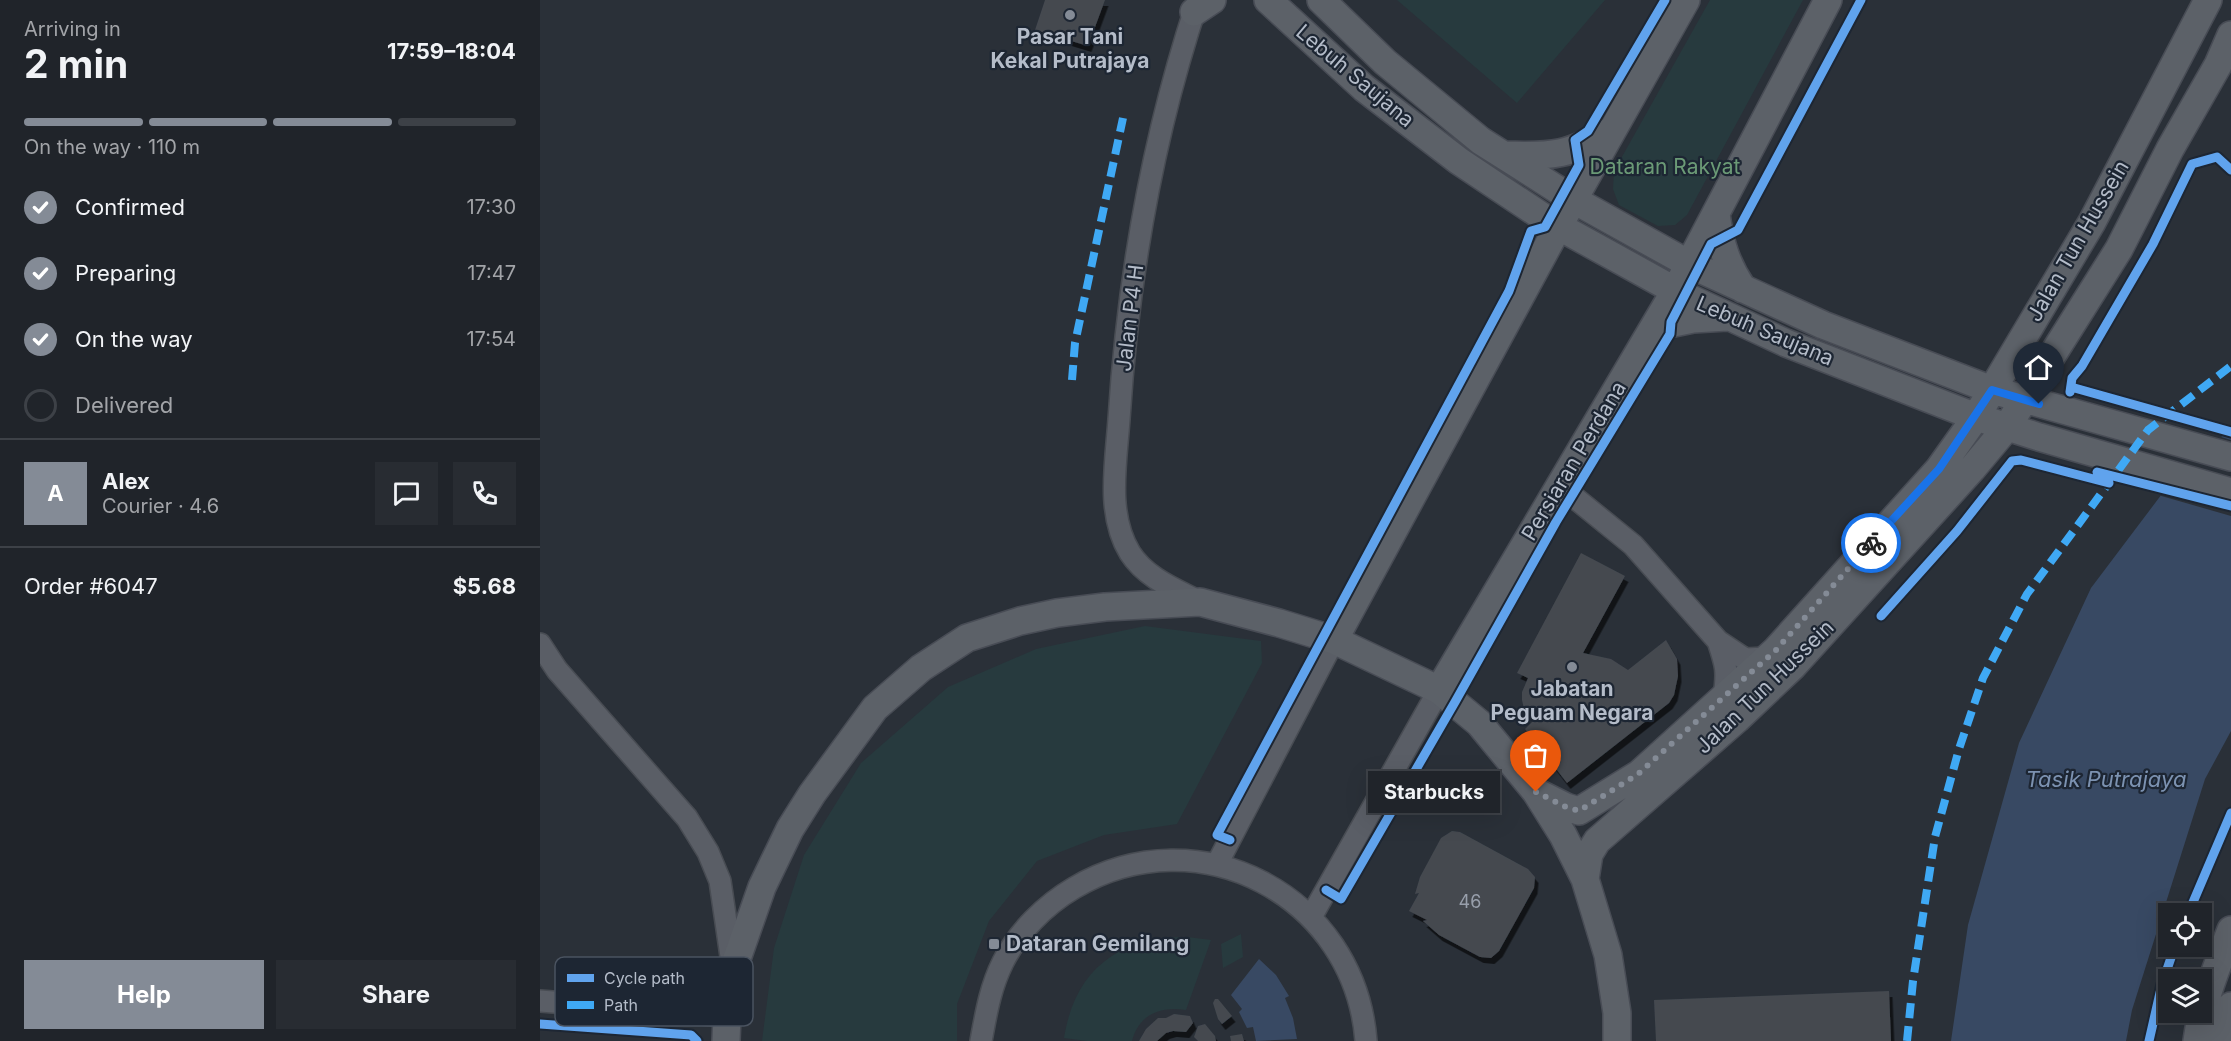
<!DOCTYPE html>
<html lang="en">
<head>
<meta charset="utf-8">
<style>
	body { margin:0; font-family:Inter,sans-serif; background:#282c32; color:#f1f3f6; height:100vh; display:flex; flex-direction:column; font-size:22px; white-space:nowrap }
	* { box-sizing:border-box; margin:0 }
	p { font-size:20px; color:#a2a4a8 }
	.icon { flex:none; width:33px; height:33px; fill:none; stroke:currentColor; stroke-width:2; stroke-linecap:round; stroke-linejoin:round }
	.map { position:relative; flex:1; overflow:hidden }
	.side { display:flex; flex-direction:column; background:#20242a; width:540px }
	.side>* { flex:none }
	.fabs { position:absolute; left:1618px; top:903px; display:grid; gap:12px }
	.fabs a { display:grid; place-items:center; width:54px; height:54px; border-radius:0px; background:#20242a; box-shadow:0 6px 24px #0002,0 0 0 2px #3d4147; font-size:30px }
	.pin { position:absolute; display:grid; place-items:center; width:51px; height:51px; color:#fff; margin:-62px -26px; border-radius:50% 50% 50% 0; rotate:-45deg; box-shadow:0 0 6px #0007 }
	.pin .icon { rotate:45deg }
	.courier { position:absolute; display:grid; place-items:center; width:60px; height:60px; margin:-30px; border:4px solid #1a73e8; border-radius:50%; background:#fff; color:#222; box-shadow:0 2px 8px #0007 }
	.bubble { position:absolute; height:42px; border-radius:0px; background:#20242a; box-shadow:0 6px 24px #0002,0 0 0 2px #3d4147; font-size:20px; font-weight:700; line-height:42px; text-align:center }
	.headline em { font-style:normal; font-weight:700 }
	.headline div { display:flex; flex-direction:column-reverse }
	.headline { display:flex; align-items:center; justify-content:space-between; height:102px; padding:0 24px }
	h1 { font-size:39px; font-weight:700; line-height:45px }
	.bar { display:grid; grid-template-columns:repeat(4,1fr); gap:9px 6px; align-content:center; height:72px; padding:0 24px }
	.bar i { height:8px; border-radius:4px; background:#3d4147 }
	.bar .selected { background:#848b96 }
	.bar p { grid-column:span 4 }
	.line { display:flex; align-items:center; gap:15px; padding:0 24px; border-top:2px solid #3d4147 }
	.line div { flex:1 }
	.round { display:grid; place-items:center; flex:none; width:63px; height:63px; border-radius:0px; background:#282c32 }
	ol { padding:0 24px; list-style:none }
	li { display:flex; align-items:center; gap:18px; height:66px }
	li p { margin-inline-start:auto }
	li .icon { padding:6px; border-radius:50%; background:#848b96; color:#fff; stroke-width:4 }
	li:last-child { color:#a2a4a8 }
	li i { width:33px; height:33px; border:3px solid #3d4147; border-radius:50% }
	.cta { display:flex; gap:12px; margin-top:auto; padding:12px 24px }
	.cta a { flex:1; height:69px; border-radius:0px; background:#848b96; color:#fff; font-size:24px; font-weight:700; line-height:69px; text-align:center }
	.cta a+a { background:#282c32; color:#f1f3f6 }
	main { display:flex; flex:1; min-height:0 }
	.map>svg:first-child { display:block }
	.green { fill:#273a3e }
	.water { fill:#384963 }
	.pier { fill:#2a3038 }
	.building { fill:#444950; filter:url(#shadow) }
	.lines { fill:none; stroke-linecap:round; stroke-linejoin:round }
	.minor-casing { stroke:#484c53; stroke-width:24 }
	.major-casing { stroke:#484c55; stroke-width:30 }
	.minor { stroke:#5a5e66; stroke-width:21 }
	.major { stroke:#5c6168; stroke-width:27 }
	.quiet { stroke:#3fa9f5; stroke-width:8; stroke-dasharray:15 8; stroke-linecap:butt }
	.cycleway-casing { stroke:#1d2633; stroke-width:13 }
	.cycleway { stroke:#60a3ed; stroke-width:9 }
	.done { stroke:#848b96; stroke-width:6; stroke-dasharray:0 10.8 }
	.route { stroke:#1a73e8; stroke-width:8 }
	.poi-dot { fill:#848b96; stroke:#1d2633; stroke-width:2 }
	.labels { text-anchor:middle; stroke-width:4.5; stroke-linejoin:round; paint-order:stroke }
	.number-label { font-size:18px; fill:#989fab }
	.poi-label { font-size:21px; font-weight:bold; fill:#b4bcc9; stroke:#1d2633 }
	.street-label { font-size:21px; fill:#b4bcc9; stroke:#1d2633 }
	.park-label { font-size:21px; fill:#6b9a76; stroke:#1d2633 }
	.water-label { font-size:22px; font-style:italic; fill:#7c92b1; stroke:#1d2633 }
	.key { fill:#1d2633; stroke:#4a5360; stroke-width:1.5 }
	.key-label { font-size:16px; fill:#b4bcc9 }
</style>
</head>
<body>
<main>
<section class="side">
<div class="headline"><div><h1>2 min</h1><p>Arriving in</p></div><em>17:59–18:04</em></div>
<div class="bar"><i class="selected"></i><i class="selected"></i><i class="selected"></i><i></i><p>On the way · 110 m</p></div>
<ol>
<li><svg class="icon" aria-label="check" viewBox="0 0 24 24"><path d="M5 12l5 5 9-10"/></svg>Confirmed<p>17:30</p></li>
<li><svg class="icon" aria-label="check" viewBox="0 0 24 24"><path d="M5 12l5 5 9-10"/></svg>Preparing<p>17:47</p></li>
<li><svg class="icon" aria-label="check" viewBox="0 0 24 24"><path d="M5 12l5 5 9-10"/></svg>On the way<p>17:54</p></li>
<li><i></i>Delivered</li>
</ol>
<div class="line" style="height:108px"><b class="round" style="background:#848b96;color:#fff">A</b><div><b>Alex</b><p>Courier · 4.6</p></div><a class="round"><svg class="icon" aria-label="chat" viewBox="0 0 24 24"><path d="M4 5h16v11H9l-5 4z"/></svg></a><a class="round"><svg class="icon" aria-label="phone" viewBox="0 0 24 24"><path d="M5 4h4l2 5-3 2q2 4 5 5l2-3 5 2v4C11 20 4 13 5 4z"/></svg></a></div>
<div class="line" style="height:78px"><div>Order #6047</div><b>$5.68</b></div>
<div class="cta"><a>Help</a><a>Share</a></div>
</section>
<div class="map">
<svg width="1691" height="1041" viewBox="0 0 1691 1041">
	<defs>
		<filter id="shadow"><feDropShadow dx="3.5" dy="6" stdDeviation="0" flood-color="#0009"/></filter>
	</defs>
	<rect width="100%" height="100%" fill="#2a3038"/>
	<path class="green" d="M857 0H1065L977 103Z
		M1170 0H1263L1147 215 1135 225 1118 226 1079 205 1073 189 1074 171Z
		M605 626 721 641 722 663 637 824 564 835 497 861 449 921 417 1004V1041H222L234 948 264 855 321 763 408 687 496 649Z
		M701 934 703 957 683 968 681 944Z
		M647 937 671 940 646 1010C621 1006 599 1014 592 1041H547L524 1038C535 969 579 937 647 937Z"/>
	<path class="water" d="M1691 429V731L1665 779 1592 1010 1586 1041H1411L1428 925 1479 743 1551 588 1640 470Z
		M719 959 736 975 749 996 745 998 753 1018 757 1039 716 1041 713 1027 707 1028 699 1012 702 1009 691 995Z"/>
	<path class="pier" d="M1678 436 1691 440V516L1618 495 1638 468Z"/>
	<path class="building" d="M505 0H565L548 46 495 30Z
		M1041 553 1085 576 1043 653 1071 659 1088 670 1126 640 1137 659 1138 676 1134 695 1129 703 1027 783 985 729 993 721 984 709 982 700V692L988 678 977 673Z
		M912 831 920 832 988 869 995 877 994 888 959 951 951 958 940 957 899 935 883 921 887 920 869 911 879 893 875 894 880 877 901 838Z
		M1349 991 1351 1041H1116L1114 1000Z
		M675 999H678L692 1016 682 1024 678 1019 673 1003Z
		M634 1014 650 1016 653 1023 646 1032 633 1031 626 1033 617 1041H599L606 1029 618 1018H626Z
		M665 1024 675 1036 676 1041H658L654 1037 658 1026Z
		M702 1034 704 1041H691L690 1036Z"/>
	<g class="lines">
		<defs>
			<path id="minor" d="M658 0C613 135 588 277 579 419 576 463 566 514 590 553 606 578 635 589 660 602
				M1019 485 1093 545 1178 641 1205 659 1227 658
				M1178 641C1186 665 1188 671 1184 696
				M0 644 17 670 147 818 168 852 180 881 193 970
				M677 864 794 640
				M771 917 899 690
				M0 1001 187 1016
				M441 1041C446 1014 450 988 463 962 478 932 505 905 534 888 659 814 815 896 826 1041"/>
			<path id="major" d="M728 0 824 88 919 161 1009 221 1145 296 1246 343 1436 417 1499 437 1691 492
				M781 0 845 62 941 141 1034 200 1149 264 1283 325 1452 390 1691 457
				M654 12 672 0
				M965 155C1013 157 1030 155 1072 130
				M1176 214C1180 243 1186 264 1203 289
				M1114 327 1153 319 1187 317
				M794 640 1018 227 1146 0
				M899 690 1135 291 1288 0
				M996 792 1026 807 1039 811 1099 774 1236 650 1399 469 1436 417 1552 222 1668 0
				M1045 879 1049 854 1057 841 1197 719 1253 666 1432 469 1467 427 1579 249 1630 149 1678 65 1691 35
				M186 1041 187 1016 193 970 222 887 250 829 272 794 335 708 381 668 427 638 480 621 517 613 565 607 660 602 739 623 794 640 899 690 939 723 996 792 1023 835 1045 879 1068 955 1077 1013V1041
				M1657 1041C1662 1002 1677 966 1691 930
				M1683 1041 1691 1006"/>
		</defs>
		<use href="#minor" class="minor-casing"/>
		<use href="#major" class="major-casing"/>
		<use href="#minor" class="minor"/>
		<use href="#major" class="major"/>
		<path class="quiet" d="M532 380 535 343 583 118
			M1367 1041 1373 981 1395 837 1419 749 1443 678 1487 594 1608 430 1691 366"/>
		<defs>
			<path id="cycleway" d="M1531 387 1691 432
				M1530 392 1532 378 1542 366 1613 244 1652 164 1677 157 1691 170
				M1557 472 1691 506
				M1341 616 1417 531 1472 461 1481 460 1569 483
				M690 840 677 835 969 291 991 231 1005 227 1039 165 1035 140 1048 131 1125 0
				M786 890 801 899 915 702 1016 522 1130 334 1131 322 1171 244 1198 230 1321 0
				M1648 914 1691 813
				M0 1024 151 1035 157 1041
				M1609 1041 1622 984 1635 946"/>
		</defs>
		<use href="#cycleway" class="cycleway-casing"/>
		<use href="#cycleway" class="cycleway"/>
	</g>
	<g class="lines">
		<path class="done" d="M996 792 1026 807 1039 811 1098 774 1236 650 1331 543"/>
		<path class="route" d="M1331 543 1399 469 1452 390 1499 404"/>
	</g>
	<g class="poi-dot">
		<circle cx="530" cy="15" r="6"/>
		<circle cx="1032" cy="667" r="6"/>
		<rect x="448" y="938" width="12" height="12" rx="3"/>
	</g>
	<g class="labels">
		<g class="number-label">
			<text x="930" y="908">46</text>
		</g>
		<g class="poi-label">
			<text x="530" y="44">Pasar Tani<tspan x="530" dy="24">Kekal Putrajaya</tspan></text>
			<text x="1032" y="696">Jabatan<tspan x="1032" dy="24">Peguam Negara</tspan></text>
			<text x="466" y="951" text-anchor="start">Dataran Gemilang</text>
		</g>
		<g class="street-label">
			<text transform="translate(815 76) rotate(40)" y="7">Lebuh Saujana</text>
			<text transform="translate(1538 241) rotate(-60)" y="7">Jalan Tun Hussein</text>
			<text transform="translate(590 318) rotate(-83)" y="7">Jalan P4 H</text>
			<text transform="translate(1225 331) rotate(23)" y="7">Lebuh Saujana</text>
			<text transform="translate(1034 461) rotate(-59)" y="7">Persiaran Perdana</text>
			<text transform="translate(1225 687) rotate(-44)" y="7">Jalan Tun Hussein</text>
		</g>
		<g class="park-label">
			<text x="1125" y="174">Dataran Rakyat</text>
		</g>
		<g class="water-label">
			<text x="1566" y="787">Tasik Putrajaya</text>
		</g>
	</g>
	<rect x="15" y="957" width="198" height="69" rx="9" class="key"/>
	<rect x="27" y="974" width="27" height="8" fill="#60a3ed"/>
	<rect x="27" y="1001" width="27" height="8" fill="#3fa9f5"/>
	<g class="key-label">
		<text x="64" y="984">Cycle path</text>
		<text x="64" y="1011">Path</text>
	</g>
</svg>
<div class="fabs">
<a><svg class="icon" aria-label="locate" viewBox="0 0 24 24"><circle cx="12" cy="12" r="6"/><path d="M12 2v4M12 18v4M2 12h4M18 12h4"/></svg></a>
<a><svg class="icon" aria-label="layers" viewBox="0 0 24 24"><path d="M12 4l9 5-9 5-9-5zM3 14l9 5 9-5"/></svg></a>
</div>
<div class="pin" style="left:996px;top:792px;background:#ea580c"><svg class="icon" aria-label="bag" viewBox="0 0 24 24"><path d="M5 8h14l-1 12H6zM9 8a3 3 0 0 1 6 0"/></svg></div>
<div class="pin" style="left:1499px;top:404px;background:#1f2937"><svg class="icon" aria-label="home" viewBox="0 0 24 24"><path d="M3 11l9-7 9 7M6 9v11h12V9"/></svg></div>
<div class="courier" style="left:1331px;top:543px"><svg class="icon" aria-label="bike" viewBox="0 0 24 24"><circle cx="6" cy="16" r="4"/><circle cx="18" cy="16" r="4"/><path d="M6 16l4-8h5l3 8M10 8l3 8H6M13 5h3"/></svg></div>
<div class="bubble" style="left:828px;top:771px;width:132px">Starbucks</div>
</div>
</main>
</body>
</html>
